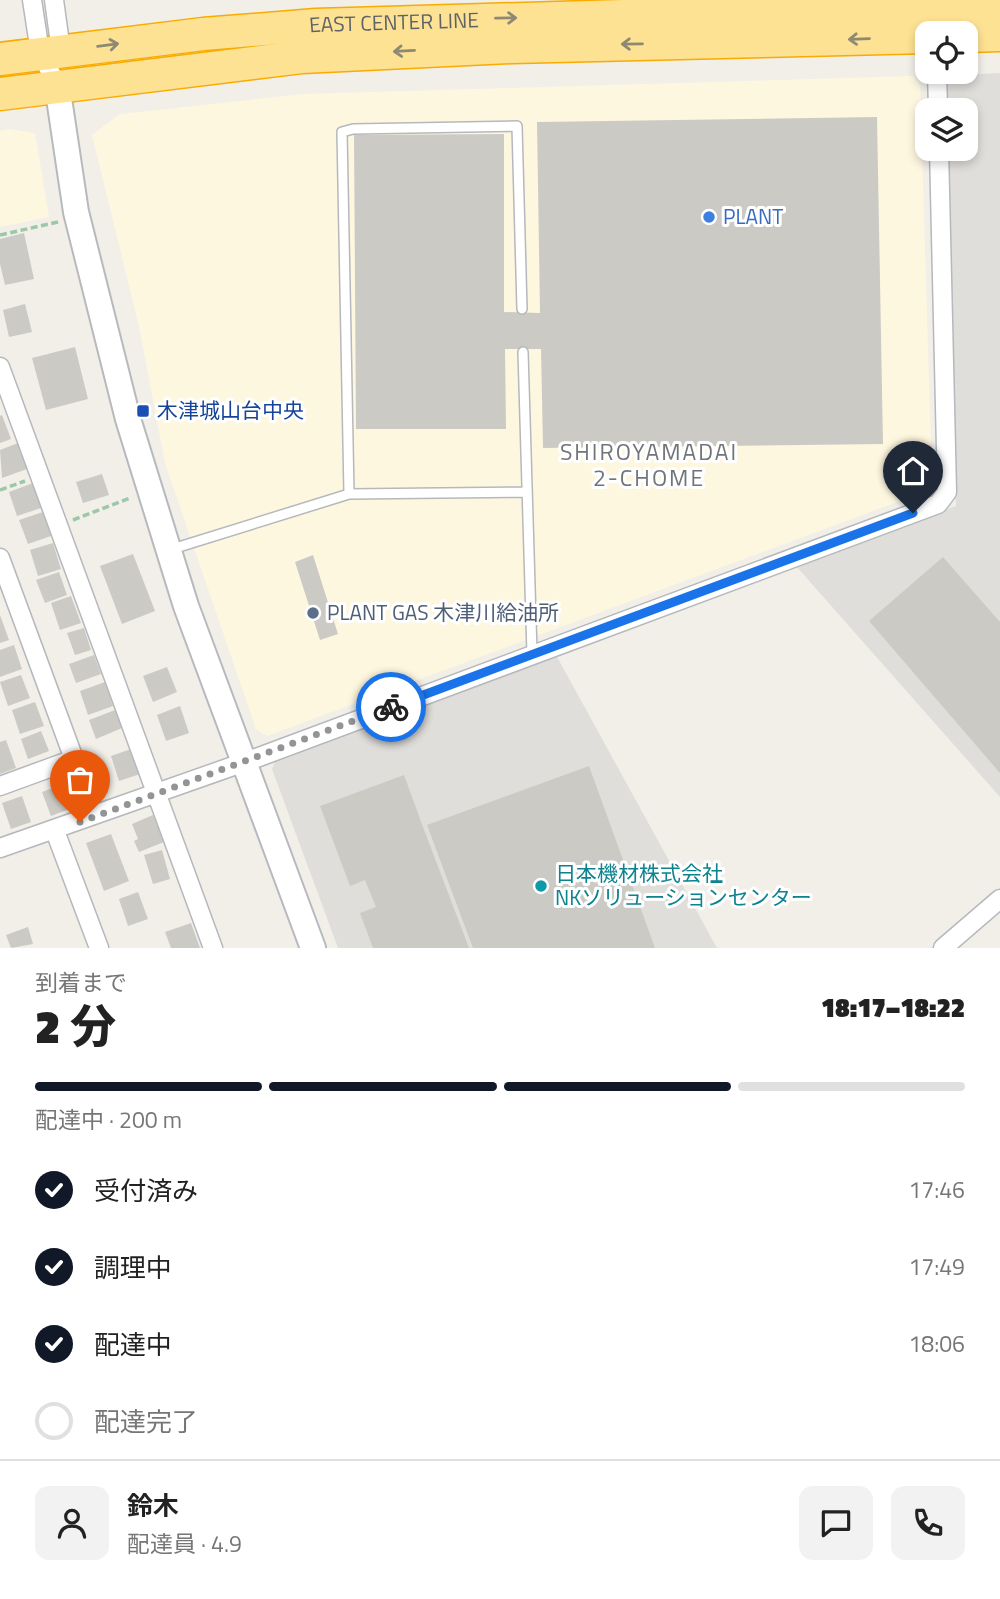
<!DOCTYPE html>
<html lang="ja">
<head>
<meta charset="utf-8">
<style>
	body { margin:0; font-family:"Titillium Web","Noto Sans JP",sans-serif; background:#f2f2f2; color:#222; height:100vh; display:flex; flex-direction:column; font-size:26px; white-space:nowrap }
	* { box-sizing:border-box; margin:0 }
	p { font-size:23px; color:#767676 }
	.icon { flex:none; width:38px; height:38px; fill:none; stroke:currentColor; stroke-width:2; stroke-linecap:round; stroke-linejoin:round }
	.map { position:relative; height:948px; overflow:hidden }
	.details { display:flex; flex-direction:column; background:#fff; flex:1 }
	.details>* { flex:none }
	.buttons { position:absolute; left:915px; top:21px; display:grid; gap:14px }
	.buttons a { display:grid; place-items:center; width:63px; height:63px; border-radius:14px; background:#fff; box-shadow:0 4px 10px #0003; font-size:35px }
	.pin { position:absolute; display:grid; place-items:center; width:60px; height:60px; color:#fff; margin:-72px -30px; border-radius:50% 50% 50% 0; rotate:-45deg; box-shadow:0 0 7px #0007 }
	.pin .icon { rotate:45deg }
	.courier { position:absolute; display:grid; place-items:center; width:70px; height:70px; margin:-35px; border:5px solid #1a73e8; border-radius:50%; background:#fff; color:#222; box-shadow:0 2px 9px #0007 }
	.head em { font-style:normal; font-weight:800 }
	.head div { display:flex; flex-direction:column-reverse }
	.head { display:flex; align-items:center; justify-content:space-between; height:119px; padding:0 35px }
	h1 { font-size:46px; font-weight:800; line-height:52px }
	.bar { display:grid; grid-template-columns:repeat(4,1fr); gap:10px 7px; align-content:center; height:84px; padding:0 35px }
	.bar i { height:9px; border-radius:5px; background:#e0e0e0 }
	.bar .selected { background:#111827 }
	.bar p { grid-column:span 4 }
	.line { display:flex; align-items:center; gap:18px; padding:0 35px; border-top:2px solid #e0e0e0 }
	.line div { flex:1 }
	.round { display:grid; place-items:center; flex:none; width:74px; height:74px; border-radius:14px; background:#f2f2f2 }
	ol { padding:0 35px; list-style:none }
	li { display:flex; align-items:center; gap:21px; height:77px }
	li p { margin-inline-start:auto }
	li .icon { padding:7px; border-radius:50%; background:#111827; color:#fff; stroke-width:4 }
	li:last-child { color:#767676 }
	li i { width:38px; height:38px; border:4px solid #e0e0e0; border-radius:50% }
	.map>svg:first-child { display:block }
	.commercial { fill:#fef7e0 }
	.industrial { fill:#e0deda }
	.building { fill:#cccac5 }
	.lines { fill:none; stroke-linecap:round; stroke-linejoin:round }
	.lane-casing { stroke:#b5b8bc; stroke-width:12 }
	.street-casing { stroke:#b5b8bc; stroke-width:21 }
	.secondary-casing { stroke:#b6babf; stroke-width:28 }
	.highway-casing { stroke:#f9ab00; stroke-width:35 }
	.path { stroke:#9cc7a9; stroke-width:3.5; stroke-dasharray:7 3.5; stroke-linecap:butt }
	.lane { stroke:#fff; stroke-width:9 }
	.street { stroke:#fff; stroke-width:18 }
	.secondary { stroke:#fff; stroke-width:24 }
	.highway { stroke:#fde293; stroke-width:32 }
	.oneway { stroke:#8e8975 }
	.done { stroke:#929495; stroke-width:7; stroke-dasharray:0 12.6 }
	.route { stroke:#1a73e8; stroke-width:9 }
	.shop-dot { fill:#3f7fe0; stroke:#fff; stroke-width:2.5 }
	.transit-dot { fill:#1a4fb4; stroke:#fff; stroke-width:2.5 }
	.service-dot { fill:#5c6f8a; stroke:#fff; stroke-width:2.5 }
	.culture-dot { fill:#0f9aa8; stroke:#fff; stroke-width:2.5 }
	.labels { text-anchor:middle; stroke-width:6; stroke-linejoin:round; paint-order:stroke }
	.street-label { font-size:21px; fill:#5f6368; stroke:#fff }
	.shop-label { font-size:21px; fill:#366cbe; stroke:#fff; text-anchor:start }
	.transit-label { font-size:21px; fill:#164399; stroke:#fff; text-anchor:start }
	.service-label { font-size:21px; fill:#4e5e75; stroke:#fff; text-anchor:start }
	.culture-label { font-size:21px; fill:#0d838f; stroke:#fff; text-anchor:start }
	.neighbourhood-label { font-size:23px; letter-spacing:2px; fill:#70757a; stroke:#fff }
</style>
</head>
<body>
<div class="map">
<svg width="1000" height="948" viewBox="0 0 1000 948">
	<rect width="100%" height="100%" fill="#f1efe8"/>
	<path class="commercial" d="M913 76 920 85 932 482 924 492 267 736 256 729 165 463 139 326 92 135 120 114 303 94Z
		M10 129 35 133 49 217 0 227V131Z"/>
	<path class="industrial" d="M1000 73V797L796 566 956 506 947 149H966V110H946L945 85 956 75Z
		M556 655 717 948H338L272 769 276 759Z"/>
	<path class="building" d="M877 117 883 444 543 448 541 349H505L506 429H356L354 135 504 134V312L540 313 537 122Z
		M24 233 34 279 5 285 0 264V239Z
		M25 304 32 332 9 337 3 310Z
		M75 347 88 399 46 410 32 358Z
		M2 415 11 439 0 443V416Z
		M18 443 27 469 2 478 0 450Z
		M102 474 109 495 83 503 76 482Z
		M33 483 41 508 17 516 9 492Z
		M43 512 51 536 28 544 19 520Z
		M53 543 61 569 38 576 30 550Z
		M133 554 155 611 122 624 100 566Z
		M313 555 338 634 320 640 295 562Z
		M943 557 1000 622V773L869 621Z
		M59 572 67 595 45 603 36 580Z
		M71 596 81 623 60 630 51 603Z
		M0 615 9 640 0 643Z
		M84 628 91 650 75 655 67 633Z
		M14 645 22 669 0 677V650Z
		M94 655 101 674 76 683 69 664Z
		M167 667 177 692 153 702 143 676Z
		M21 675 30 698 8 706 0 682Z
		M105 682 113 706 88 715 80 691Z
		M35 702 44 726 20 734 12 710Z
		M180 706 189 733 166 741 157 715Z
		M115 710 122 728 96 739 89 720Z
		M41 731 49 751 28 759 21 739Z
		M6 740 16 768 0 774V742Z
		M131 749 140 774 119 781 111 756Z
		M589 766 655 948H473L427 825Z
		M99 772 108 793 87 801 79 780Z
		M404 775 423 827 469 948H373L360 913 376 907 365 880 350 886 320 806Z
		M63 784 72 808 51 816 42 792Z
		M22 796 31 822 11 829 2 803Z
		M153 815 164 842 139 852 134 841 138 839 132 824Z
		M111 834 129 881 104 891 86 843Z
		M162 850 170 879 153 884 144 855Z
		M138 892 148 919 128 926 119 899Z
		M191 923 200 948H171L165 932Z
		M28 927 33 944 11 948 6 935Z"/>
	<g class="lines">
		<defs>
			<path id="lane" d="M523 352 532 653
				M349 494 342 132 353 129 517 126 522 309
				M169 550 349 494 527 492"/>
			<path id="street" d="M32 0 40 52 57 85
				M54 0 62 58
				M937 72 938 110
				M0 367 213 948
				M0 558 74 759 0 786
				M55 831 99 948
				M0 848 259 757 938 504 947 492 939 149
				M943 948 1000 899"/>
			<path id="secondary" d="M57 85 76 212 128 419 186 606 313 948"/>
			<g id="highway">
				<path d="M966 36 1000 35"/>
				<path id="s1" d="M0 59 203 34 316 25 1000 5"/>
				<path d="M0 94 302 57 512 47 928 37"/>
			</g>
		</defs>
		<use href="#lane" class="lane-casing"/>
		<use href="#street" class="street-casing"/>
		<use href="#secondary" class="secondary-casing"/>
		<use href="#highway" class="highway-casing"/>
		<path class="path" d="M0 235 58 222
			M0 490 25 481
			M73 520 130 498"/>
		<use href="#lane" class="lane"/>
		<use href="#street" class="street"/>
		<use href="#secondary" class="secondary"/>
		<use href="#highway" class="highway"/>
	</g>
	<defs><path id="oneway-shaft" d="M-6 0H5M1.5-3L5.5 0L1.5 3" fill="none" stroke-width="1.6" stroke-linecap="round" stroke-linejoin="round" transform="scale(1.75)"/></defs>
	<g class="oneway">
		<use href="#oneway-shaft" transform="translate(506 18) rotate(-1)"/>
		<use href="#oneway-shaft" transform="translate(859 39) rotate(178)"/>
		<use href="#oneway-shaft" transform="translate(632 44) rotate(179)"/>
		<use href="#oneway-shaft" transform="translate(108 45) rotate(-7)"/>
		<use href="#oneway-shaft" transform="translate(404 51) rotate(177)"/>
	</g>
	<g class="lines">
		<path class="done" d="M80 822 391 707"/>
		<path class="route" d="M391 707 913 513"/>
	</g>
	<circle class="shop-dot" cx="709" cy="217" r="7"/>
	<rect class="transit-dot" x="136" y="404" width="14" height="14" rx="3.5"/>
	<circle class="service-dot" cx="313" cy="613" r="7"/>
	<circle class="culture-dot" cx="541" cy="886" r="7"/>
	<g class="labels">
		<g class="street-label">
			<text dy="7" stroke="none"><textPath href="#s1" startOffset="396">EAST CENTER LINE</textPath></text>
		</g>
		<g class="shop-label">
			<text x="723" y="224">PLANT</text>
		</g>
		<g class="transit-label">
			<text x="157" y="418">木津城山台中央</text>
		</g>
		<g class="service-label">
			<text x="327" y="620">PLANT GAS 木津川給油所</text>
		</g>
		<g class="culture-label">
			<text x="555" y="881">日本機材株式会社<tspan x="555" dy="24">NKソリューションセンター</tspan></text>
		</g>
		<g class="neighbourhood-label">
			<text x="649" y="460">SHIROYAMADAI<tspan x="649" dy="26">2-CHOME</tspan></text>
		</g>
	</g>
</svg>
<div class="buttons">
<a><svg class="icon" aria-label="locate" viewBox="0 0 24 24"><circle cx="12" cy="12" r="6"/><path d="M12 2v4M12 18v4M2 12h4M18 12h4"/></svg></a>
<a><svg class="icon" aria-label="layers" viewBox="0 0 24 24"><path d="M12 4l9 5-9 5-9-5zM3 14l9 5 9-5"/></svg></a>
</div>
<div class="pin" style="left:80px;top:822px;background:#ea580c"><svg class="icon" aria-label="bag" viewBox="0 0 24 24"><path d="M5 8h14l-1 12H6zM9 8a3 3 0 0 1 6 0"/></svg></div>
<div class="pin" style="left:913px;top:513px;background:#1f2937"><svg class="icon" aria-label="home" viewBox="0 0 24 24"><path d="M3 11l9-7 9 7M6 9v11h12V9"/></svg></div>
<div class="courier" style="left:391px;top:707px"><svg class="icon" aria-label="bike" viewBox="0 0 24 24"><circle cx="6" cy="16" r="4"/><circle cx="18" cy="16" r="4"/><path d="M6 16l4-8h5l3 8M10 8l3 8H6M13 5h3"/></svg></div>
</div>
<section class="details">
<div class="head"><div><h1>2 分</h1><p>到着まで</p></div><em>18:17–18:22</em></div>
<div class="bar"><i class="selected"></i><i class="selected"></i><i class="selected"></i><i></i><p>配達中 · 200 m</p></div>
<ol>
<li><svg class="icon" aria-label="check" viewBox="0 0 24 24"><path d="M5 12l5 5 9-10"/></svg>受付済み<p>17:46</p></li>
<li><svg class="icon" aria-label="check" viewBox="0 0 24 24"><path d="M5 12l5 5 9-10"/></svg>調理中<p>17:49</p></li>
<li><svg class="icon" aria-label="check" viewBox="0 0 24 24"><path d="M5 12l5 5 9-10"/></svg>配達中<p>18:06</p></li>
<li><i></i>配達完了</li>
</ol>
<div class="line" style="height:126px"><a class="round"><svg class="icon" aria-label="person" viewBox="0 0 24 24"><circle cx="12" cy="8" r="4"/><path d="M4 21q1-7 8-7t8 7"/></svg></a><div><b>鈴木</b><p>配達員 · 4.9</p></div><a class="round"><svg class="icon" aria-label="chat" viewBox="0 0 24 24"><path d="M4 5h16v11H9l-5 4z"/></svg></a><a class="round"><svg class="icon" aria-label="phone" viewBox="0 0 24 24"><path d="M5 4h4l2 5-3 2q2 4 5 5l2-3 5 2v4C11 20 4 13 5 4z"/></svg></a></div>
</section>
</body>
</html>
